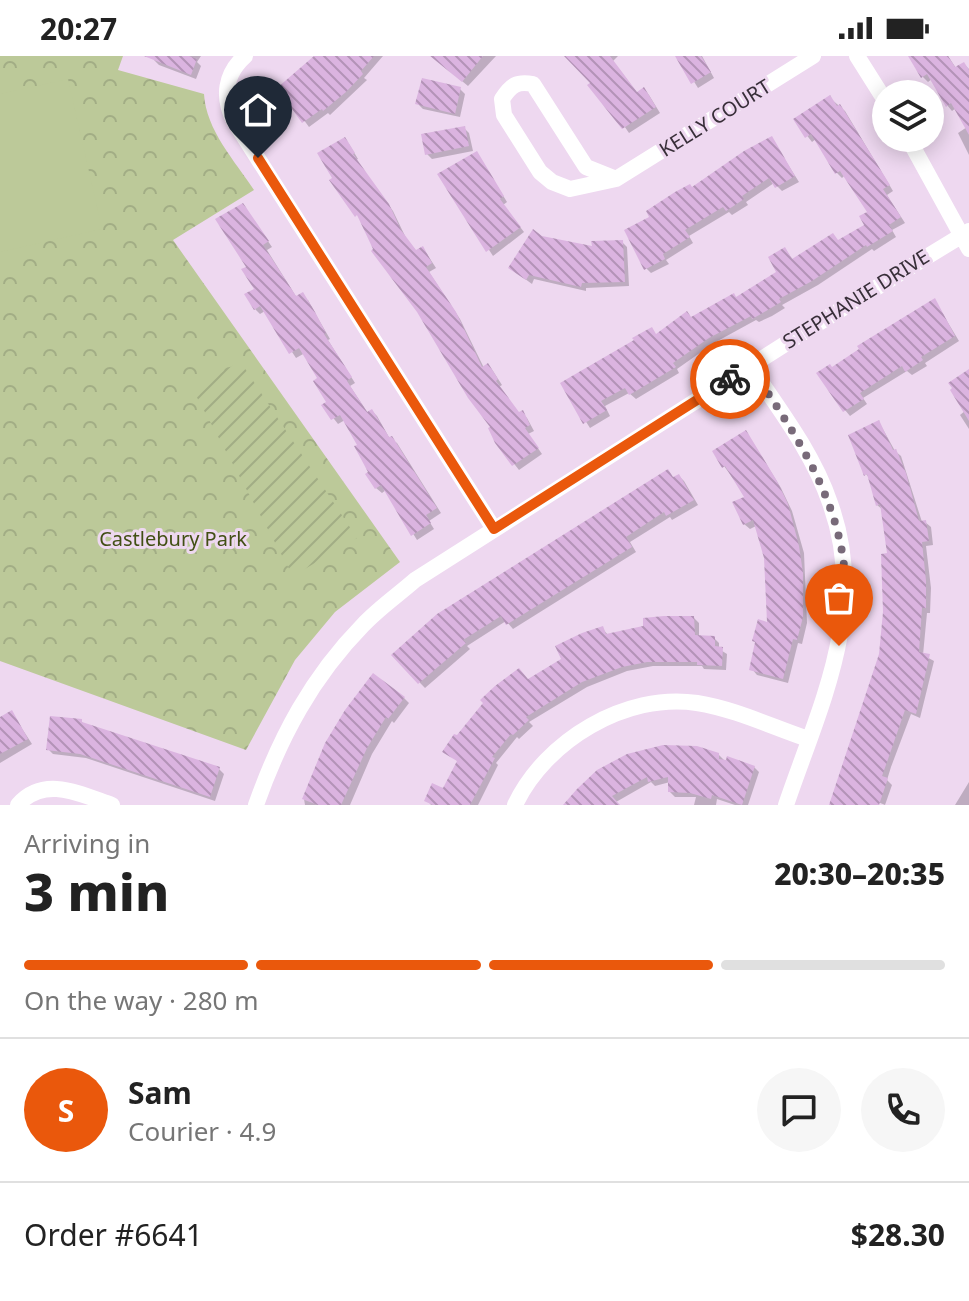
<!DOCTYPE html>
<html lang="en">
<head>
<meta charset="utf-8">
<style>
	body { margin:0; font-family:"Noto Sans",sans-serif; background:#f6f6f6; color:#222; height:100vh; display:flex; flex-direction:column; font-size:30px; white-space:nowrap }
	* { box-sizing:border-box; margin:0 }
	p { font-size:26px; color:#767676 }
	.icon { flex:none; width:44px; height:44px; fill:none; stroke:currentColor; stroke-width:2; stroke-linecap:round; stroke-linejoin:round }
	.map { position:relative; height:749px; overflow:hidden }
	.drawer { display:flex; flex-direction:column; background:#fff; flex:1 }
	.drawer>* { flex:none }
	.buttons { position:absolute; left:872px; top:24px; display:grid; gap:16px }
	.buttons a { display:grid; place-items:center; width:72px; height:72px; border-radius:50%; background:#fff; box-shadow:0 4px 20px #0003; font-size:40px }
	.pin { position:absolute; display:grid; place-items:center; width:68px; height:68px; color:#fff; margin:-82px -34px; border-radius:50% 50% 50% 0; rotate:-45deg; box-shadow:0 0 8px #0007 }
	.pin .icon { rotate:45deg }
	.courier { position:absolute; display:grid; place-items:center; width:80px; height:80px; margin:-40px; border:6px solid #ea580c; border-radius:50%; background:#fff; color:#222; box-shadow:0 2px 10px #0007 }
	.head em { font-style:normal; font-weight:800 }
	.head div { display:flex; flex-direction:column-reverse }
	.head { display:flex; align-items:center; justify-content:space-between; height:136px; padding:0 24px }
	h1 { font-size:52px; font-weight:800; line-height:60px }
	.bar { display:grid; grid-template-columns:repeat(4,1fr); gap:12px 8px; align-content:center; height:96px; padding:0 24px }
	.bar i { height:10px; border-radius:6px; background:#e0e0e0 }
	.bar .current { background:#ea580c }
	.bar p { grid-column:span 4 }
	.line { display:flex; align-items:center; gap:20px; padding:0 24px; border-top:2px solid #e0e0e0 }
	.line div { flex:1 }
	.round { display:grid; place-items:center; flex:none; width:84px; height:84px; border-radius:42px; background:#f6f6f6 }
	.status { display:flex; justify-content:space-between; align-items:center; height:56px; padding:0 40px; background:#fff; direction:ltr }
	.status svg { height:22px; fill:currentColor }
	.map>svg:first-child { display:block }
	.park { fill:url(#park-crowns) }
	.garden { fill:url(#garden-furrows) }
	.pitch { fill:#bcc999 }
	.shadow { fill:#0003 }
	.building { fill:url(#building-back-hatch) }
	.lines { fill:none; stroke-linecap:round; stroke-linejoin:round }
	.minor { stroke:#fff; stroke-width:16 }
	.done { stroke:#786a79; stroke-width:8; stroke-dasharray:0 14.4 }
	.route { stroke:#ea580c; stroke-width:10 }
	.labels { text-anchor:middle; stroke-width:6; stroke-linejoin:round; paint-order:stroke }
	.street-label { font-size:20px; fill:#382f39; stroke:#eed8f0 }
	.park-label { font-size:20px; fill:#424f14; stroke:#eed8f0 }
</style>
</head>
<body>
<div class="status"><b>20:27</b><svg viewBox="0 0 49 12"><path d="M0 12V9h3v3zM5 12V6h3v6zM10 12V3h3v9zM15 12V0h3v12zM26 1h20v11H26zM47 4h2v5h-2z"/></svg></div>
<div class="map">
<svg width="969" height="749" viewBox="0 0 969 749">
	<defs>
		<pattern id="park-crowns" width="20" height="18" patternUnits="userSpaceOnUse" patternTransform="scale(2)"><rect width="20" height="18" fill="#bcc999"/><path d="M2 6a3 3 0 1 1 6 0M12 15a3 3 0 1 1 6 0" fill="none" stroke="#a2ad85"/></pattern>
		<pattern id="garden-furrows" width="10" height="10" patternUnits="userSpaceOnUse" patternTransform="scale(2)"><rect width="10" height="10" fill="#bcc999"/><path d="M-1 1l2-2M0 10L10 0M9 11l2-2" fill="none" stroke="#a2ad85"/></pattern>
		<pattern id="building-back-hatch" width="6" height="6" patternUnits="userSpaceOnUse" patternTransform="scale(2)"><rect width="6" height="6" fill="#dbb4e0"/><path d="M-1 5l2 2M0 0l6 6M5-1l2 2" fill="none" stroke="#b393b7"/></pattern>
	</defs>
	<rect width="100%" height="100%" fill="#eed8f0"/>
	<path class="park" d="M0 0H123L118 14 204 38C206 74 235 105 254 134L173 184 400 506 335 556 295 604 246 694 0 605Z"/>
	<path class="garden" d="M240 305 357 482 293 520 193 334Z"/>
	<path class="pitch" d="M68 23 102 173 0 196V38Z"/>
	<path class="shadow" d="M156 0H201L197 6 201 10 196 23 159 9 154 4Z
		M316 0H383L364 22 367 24 330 59 328 57 309 71 280 32Z
		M436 0H496L468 30 440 7Z
		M576 0H618L613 5 638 38 644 34 649 39 660 57 629 77Z
		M678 0H702L714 22 698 32Z
		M910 0H948L956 12 964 8 969 13V99L958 77 967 71 956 52 952 55 947 49 932 23 928 26 923 21Z
		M460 33 465 38 460 61 423 53 418 48Z
		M830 42 845 55 893 135 887 139 905 167 892 174 896 181 874 195 872 193 818 229 782 249 785 252 772 260 759 266 756 264 714 287 677 313 679 317 636 343 629 337 605 350 610 360 590 372 562 328 657 279 737 243 779 216 785 193 794 205 839 186 867 170 869 157 845 119 842 122 837 117 816 83 812 86 795 64Z
		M464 72 469 77 473 95 432 103 427 98Z
		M772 83 799 126 782 135 774 127 746 146 748 149 732 159 729 156 689 180 693 187 666 204 669 208 651 217 646 212 652 161Z
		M349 88 358 103 356 104 393 155 406 182 417 196 422 193 427 198 436 212 429 216 460 263 484 312 488 310 493 315 502 329 499 331 519 358 522 357 527 362 534 375 528 378 542 398 519 414 497 386 493 372 362 165 332 125Z
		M477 97 507 146 503 149 524 176 493 200 440 119Z
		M247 155 272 191 267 194 297 242 308 244 319 264 330 283 328 284 355 327 350 330 368 357 372 355 377 360 390 383 397 387 441 457 429 465 434 473 417 484 386 434 382 437 376 432 360 390 345 364 338 368 324 350 329 346 320 323 305 297 296 302 265 255 260 258 255 253 257 233 248 211Z
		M542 182 594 193 622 186 627 191 629 230 586 232V235L534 223 532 228 510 212Z
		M935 245 959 285 925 307 927 310 912 319 907 315 863 342 867 348 850 360 845 354 832 313Z
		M969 316V373L960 359 965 355Z
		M879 366 895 395 901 400 922 466H925L931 471 933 489 926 490 931 532 930 557H927L923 599 934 605 920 662 911 658 891 711 887 724 892 729 885 749 878 746 876 749H832L881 598 889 499 883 454 877 449 870 423 866 418Z
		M750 382 781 432 792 455 804 497 807 567 802 588 798 587 788 627 757 619 752 613 757 587 769 568 766 502 756 470 750 473 744 468 747 442 724 410Z
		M668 415 674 423 679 420 684 425 698 449 672 464 670 461 630 486 636 496 513 573 506 565 467 590 470 593 425 632 394 600Z
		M694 562 699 567V581L714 582 719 587V593L727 598 726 614 704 613 702 610H653L627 615 587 631 529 666 533 670 519 683 517 681 496 707 498 709 478 749H431L427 744 444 735 459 706 445 696 457 682 528 625 563 604 602 572 608 579Z
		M404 642 409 647 394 667 392 665 372 698 350 749H305L304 743Z
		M12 657 32 688 0 707V663Z
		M81 665 86 670 219 713 224 718 215 745 86 702 53 698 48 693Z
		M718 698 724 704 754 711 759 716 748 749H735L717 743 716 749H694L696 741H675L670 736V726L655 730 651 726 616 746 618 749H566L578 734Z
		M969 726V749H955Z"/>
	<path class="building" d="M144 0H189L197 3 191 19Z
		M314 0H374L361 15 363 18 346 36 323 55 322 53 302 67 277 32Z
		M430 0H483L462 26Z
		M564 0H610L637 36 644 31 656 51 622 73 587 29 590 27Z
		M675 0H701L711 16 691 28Z
		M908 0H948L955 11 964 6 969 14V79L951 47 946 51 927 18 921 22Z
		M422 22 461 31 455 58 415 48Z
		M830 39 837 50 840 48 890 129 883 133 901 161 889 169 893 175 867 191 866 189 812 225 779 243 781 246 766 255 752 263 751 260 709 282 673 307 676 311 636 335 629 339 625 332 601 345 607 354 583 368 560 327 634 284 632 282 652 271 656 278 687 255 691 261 734 237 736 241 776 216 768 201 785 191 792 203 833 177 838 184 864 169 859 160 867 156 840 115 835 118 811 78 805 82 793 63Z
		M465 70 469 90 425 99 421 78Z
		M772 80 795 120 775 132 769 122 742 140 744 143 726 155 723 151 685 174 690 181 663 198 665 203 644 214 624 174 649 161 646 155 675 136 690 128 692 131 744 95Z
		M345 81 355 97 353 98 389 148 401 174 416 194 423 190 432 207 426 211 456 256 482 311 488 307 498 323 496 325 519 356 523 354 530 369 525 372 539 392 512 410 495 387 488 372 490 371 468 342 417 256 371 195 373 193 357 159 355 161 329 124 332 122 317 97Z
		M477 95 504 140 500 143 521 171 486 196 437 118Z
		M243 147 269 185 263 189 296 240 303 236 315 256 326 277 324 278 352 321 347 325 367 356 372 353 389 381 392 380 437 452 426 459 431 467 411 480 381 429 375 433 365 418 368 416 354 390 357 389 340 359 331 364 321 349 326 346 313 325 317 322 299 292 289 298 260 250 254 254 244 238 254 233 241 213 246 211 215 163Z
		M533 173 542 180 592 190 591 185 623 184 625 226 582 227 581 231 529 219 526 224 508 212Z
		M935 242 955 280 921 301 923 304 905 316 902 310 860 337 864 343 843 356 816 317 830 308 832 311 859 293 857 290Z
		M969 313V365L950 334 952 332 948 327Z
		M879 364 893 394 896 393 906 417 919 465 926 464 929 485 922 486 926 525V552H922L919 596 930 598 916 658 905 654 887 706 882 720 888 722 879 749H829L879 598 883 556 881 498 887 497 880 448 876 450 867 418 864 420 848 379Z
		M746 374 777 425 788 448 799 490 803 517V561L797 584 793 583 783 623 749 614 755 586 752 585 758 563 767 566 764 502 753 464 743 469 732 446 744 441 725 410 722 412 712 395Z
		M668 413 673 421 679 418 694 444 666 460 664 456 626 481 632 491 506 569 501 560 463 584 466 587 418 628 391 599 437 558Z
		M664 560H694L695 579 715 580V590L723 591 722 610 697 609V606H647L622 611 582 626 526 661 529 664 513 679 511 678 492 701 495 702 470 749H433L424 745 432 727 443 732 457 705 442 696 454 678 457 679 483 647 480 644 495 630 519 612 528 623 561 603 555 590 582 577 603 570 606 578 643 570V562Z
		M373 617 405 641 388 663 386 661 367 692 341 749H318L302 743 325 687 345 654Z
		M12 654 28 683 0 698V661Z
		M50 660 82 663V666L220 711 210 741 80 698 46 694Z
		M663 689 697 690 719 697V703L726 704 727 700 755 710 742 749 712 739 711 743 690 737 668 736V721L648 726 647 721 612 740 620 749H563L577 733 597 714 627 698Z"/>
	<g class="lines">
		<path class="minor" d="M245 0C225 18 222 41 234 65L494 473
			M857 0 886 46
			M908 82 969 193
			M616 123 586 111 533 28C517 25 511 29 502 43L504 59 540 116 552 126 570 133 616 123 813 0
			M750 310C779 353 813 397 830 447 869 554 820 649 786 749
			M18 749C44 719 80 738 112 749
			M256 749C280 681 312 621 363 569 379 552 398 539 415 524L804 276 969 175
			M515 749C545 685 626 636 697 647 735 653 772 671 808 683"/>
	</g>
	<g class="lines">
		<path class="done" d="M730 323 750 310C808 397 865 479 839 590"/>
		<path class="route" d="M258 102 494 473 730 323"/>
	</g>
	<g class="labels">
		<g class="street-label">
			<text transform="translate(715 62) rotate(-32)" y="7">KELLY COURT</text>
			<text transform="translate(856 243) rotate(-32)" y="7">STEPHANIE DRIVE</text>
		</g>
		<g class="park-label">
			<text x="173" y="490">Castlebury Park</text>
		</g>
	</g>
</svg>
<div class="buttons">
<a><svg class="icon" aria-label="layers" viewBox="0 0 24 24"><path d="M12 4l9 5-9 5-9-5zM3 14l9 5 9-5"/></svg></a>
</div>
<div class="pin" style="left:839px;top:590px;background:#ea580c"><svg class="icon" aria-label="bag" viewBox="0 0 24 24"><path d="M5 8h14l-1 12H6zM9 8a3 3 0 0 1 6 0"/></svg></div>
<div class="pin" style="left:258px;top:102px;background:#1f2937"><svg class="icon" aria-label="home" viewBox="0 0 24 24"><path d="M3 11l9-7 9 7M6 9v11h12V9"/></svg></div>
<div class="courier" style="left:730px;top:323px"><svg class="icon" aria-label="bike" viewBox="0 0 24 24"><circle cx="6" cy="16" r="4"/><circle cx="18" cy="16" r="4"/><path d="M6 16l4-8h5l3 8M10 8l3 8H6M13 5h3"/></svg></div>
</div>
<section class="drawer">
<div class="head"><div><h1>3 min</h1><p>Arriving in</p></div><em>20:30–20:35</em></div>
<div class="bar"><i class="current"></i><i class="current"></i><i class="current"></i><i></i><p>On the way · 280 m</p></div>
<div class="line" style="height:144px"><b class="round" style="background:#ea580c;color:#fff">S</b><div><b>Sam</b><p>Courier · 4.9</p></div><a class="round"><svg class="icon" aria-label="chat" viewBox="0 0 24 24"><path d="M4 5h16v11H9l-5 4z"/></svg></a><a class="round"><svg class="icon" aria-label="phone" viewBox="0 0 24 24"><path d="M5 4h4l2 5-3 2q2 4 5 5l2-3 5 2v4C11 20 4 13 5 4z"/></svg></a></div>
<div class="line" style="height:104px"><div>Order #6641</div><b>$28.30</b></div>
</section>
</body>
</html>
